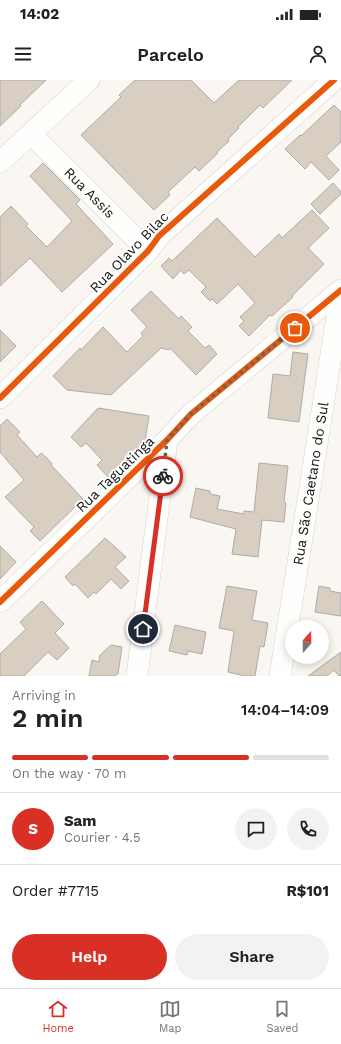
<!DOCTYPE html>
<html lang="en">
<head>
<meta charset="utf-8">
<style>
	body { margin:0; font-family:"Work Sans",sans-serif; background:#f2f2f2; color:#222; height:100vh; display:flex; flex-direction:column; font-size:15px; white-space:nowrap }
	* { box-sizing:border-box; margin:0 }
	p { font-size:13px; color:#767676 }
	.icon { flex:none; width:22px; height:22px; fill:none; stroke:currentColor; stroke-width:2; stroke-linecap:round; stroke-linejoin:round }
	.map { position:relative; height:596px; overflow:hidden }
	.panel { display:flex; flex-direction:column; background:#fff; flex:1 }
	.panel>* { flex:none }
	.needle { width:26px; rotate:20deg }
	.fabs { position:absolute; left:285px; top:540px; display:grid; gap:8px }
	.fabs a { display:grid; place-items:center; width:44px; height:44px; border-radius:50%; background:#fff; box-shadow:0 2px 10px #0003; font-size:20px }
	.pin { position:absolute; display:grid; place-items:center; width:34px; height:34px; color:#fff; margin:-17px; border:2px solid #fff; border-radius:50%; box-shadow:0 1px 4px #0007 }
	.courier { position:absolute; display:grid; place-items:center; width:40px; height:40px; margin:-20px; border:3px solid #d93025; border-radius:50%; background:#fff; color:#222; box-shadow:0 1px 5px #0007 }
	.headline em { font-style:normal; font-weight:600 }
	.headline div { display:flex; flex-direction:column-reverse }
	.headline { display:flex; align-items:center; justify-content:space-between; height:68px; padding:0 12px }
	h1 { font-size:26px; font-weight:600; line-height:30px }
	.bar { display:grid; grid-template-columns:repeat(4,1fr); gap:6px 4px; align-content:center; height:48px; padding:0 12px }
	.bar i { height:5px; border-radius:3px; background:#e0e0e0 }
	.bar .selected { background:#d93025 }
	.bar p { grid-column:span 4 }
	.line { display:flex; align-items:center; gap:10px; padding:0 12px; border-top:1px solid #e0e0e0 }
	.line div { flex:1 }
	.round { display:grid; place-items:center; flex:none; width:42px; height:42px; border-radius:21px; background:#f2f2f2 }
	.action { display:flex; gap:8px; margin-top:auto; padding:8px 12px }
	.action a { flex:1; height:46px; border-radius:24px; background:#d93025; color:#fff; font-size:16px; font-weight:600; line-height:46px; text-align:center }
	.action a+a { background:#f2f2f2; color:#222 }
	.status { display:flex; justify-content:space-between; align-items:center; height:28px; padding:0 20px; background:#fff; direction:ltr }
	.status svg { height:11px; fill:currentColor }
	header { display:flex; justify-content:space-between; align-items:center; height:52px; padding:0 12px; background:#fff; font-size:18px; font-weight:600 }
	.tab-bar { display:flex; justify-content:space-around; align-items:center; height:56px; border-top:1px solid #e0e0e0; background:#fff; font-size:11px; color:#767676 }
	.tab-bar a { display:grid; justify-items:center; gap:2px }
	.tab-bar .selected { color:#d93025 }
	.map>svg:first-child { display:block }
	.building { fill:#d8cec2; stroke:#aeaba8 }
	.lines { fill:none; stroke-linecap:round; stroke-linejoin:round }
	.minor-casing { stroke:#d6d3d0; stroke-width:22 }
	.minor { stroke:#fefefd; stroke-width:21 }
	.cycleway-casing { stroke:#fff; stroke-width:8 }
	.cycleway { stroke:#e8590c; stroke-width:6 }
	.done { stroke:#666461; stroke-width:4; stroke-dasharray:0 7.2 }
	.route { stroke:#d93025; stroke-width:5 }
	.labels { text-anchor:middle; stroke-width:4; stroke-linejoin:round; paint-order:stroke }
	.street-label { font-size:14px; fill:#171513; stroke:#fff }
</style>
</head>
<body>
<div class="status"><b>14:02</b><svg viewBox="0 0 49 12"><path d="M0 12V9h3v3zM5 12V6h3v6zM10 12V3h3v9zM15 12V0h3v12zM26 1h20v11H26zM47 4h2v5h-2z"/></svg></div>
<header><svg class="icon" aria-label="menu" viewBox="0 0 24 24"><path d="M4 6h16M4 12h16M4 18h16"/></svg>Parcelo<svg class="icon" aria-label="person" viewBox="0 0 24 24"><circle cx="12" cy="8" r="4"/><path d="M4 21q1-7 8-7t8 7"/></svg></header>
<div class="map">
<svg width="341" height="596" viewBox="0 0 341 596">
	<rect width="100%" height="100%" fill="#faf6f2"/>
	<path class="building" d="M0 0H46L20 25 21 26 0 46Z
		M135 0H191L214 23 239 0H292L263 28 260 25 238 47 239 48 228 59 229 61 217 72 218 73 199 91 195 87 168 112 170 115 154 130 81 55 121 17 119 15Z
		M334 25 341 32V62L326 76 339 90 329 100 311 82 305 89 285 69 300 55 301 56Z
		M43 83 80 120 76 124 113 164 62 212 30 178 0 206V137L11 126 28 144 26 146 47 167 72 141 30 96Z
		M333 103 341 112V114L320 134 311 124Z
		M312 130 329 148 308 168 324 184 292 216 293 217 272 236 270 235 249 256 239 246 244 241 240 237 255 223 238 204 217 224 212 219 210 221 201 212 206 207 189 190 184 194 181 190 173 199 161 186 169 178 172 181 217 138 255 177 279 154 282 158Z
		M151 211 179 239 181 236 192 247 188 251 205 268 209 265 217 274 196 295 170 268 169 270 161 268 111 315 67 310 53 296 80 268 81 270 103 247 127 272 143 256 141 253 147 247 131 230Z
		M0 250 16 266 0 282Z
		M293 272 308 274 299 342 268 338 273 294 290 296Z
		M98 328 149 336 145 361 108 397 97 385 102 380 86 363 81 367 71 357Z
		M7 339 20 352 17 355 37 377 41 373 47 378 52 384 51 385 83 419 40 461 30 451 34 447 5 417 24 400 0 372V346Z
		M259 383 288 386 284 422 286 423 284 442 262 440 258 477 232 474 236 449 190 437 196 408 210 411V414L220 416 217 429 244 434V431L254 432Z
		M105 458 126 477 115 487 129 501 121 509 111 499 96 514 94 512 88 518 75 504 73 506 65 497Z
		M0 466 16 482 0 499Z
		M227 506 257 511 252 540 268 543 264 567 260 566 255 596H241V595L228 592 234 551 219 548Z
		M319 506 330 508V511L341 513V536L315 532Z
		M42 521 64 544 55 553 69 568 57 580 48 572 24 596H0V574L26 549 20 542Z
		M175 545 206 552 202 574 188 571 187 575 169 571Z
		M111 565 122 567 118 594H116L115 596H89L92 580 99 582 100 575Z
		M341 572V596H339L334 590 327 596H308Z"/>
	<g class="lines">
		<defs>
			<g id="minor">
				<path id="s1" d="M31 54 148 171"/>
				<path d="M0 82 89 0"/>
				<path d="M0 318 148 171 159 156 334 0"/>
				<path d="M0 522 167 360 191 334 341 210"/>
				<path d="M137 596 167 360"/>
				<path id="s2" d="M280 596 341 212"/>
			</g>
		</defs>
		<use href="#minor" class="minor-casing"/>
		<use href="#minor" class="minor"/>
		<defs>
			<path id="cycleway" d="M0 318 148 171 159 156 334 0
				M0 522 167 360 191 334 341 210"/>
		</defs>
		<use href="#cycleway" class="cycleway-casing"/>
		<use href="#cycleway" class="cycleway"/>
	</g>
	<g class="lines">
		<path class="done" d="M163 396 167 360 191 334 295 248"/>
		<path class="route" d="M143 549 163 396"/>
	</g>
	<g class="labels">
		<g class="street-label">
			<text dy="5" stroke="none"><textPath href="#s1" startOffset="83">Rua Assis</textPath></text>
			<text transform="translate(129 172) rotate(-46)" y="5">Rua Olavo Bilac</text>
			<text transform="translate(115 394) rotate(-44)" y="5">Rua Taguatinga</text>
			<text dy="5" stroke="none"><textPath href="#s2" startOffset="195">Rua São Caetano do Sul</textPath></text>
		</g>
	</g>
</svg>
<div class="fabs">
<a><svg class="needle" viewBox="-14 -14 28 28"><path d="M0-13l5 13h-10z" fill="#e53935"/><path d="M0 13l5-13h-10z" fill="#767676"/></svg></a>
</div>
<div class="pin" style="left:295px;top:248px;background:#ea580c"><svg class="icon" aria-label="bag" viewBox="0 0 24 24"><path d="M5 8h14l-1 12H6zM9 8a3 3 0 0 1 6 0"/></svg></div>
<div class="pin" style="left:143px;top:549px;background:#1f2937"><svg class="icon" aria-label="home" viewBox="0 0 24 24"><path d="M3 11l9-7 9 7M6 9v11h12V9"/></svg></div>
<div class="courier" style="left:163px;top:396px"><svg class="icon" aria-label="bike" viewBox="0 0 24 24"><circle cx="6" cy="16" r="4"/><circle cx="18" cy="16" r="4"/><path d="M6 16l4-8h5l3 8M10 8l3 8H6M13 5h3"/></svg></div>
</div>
<section class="panel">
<div class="headline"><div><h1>2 min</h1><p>Arriving in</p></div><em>14:04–14:09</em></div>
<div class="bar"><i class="selected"></i><i class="selected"></i><i class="selected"></i><i></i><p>On the way · 70 m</p></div>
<div class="line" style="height:72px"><b class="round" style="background:#d93025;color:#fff">S</b><div><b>Sam</b><p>Courier · 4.5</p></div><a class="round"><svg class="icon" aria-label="chat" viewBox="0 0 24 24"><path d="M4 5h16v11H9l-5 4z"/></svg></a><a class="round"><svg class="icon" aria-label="phone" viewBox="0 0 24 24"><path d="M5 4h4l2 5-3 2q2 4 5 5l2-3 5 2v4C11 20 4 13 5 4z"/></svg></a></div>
<div class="line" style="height:52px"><div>Order #7715</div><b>R$101</b></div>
<div class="action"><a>Help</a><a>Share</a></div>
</section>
<nav class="tab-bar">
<a class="selected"><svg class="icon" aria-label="home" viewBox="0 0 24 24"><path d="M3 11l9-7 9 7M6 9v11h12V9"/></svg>Home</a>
<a><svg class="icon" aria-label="map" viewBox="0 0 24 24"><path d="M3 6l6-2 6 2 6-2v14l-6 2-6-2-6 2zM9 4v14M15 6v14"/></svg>Map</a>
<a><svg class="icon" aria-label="saved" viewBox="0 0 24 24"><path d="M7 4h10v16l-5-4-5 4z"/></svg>Saved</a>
</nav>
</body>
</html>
